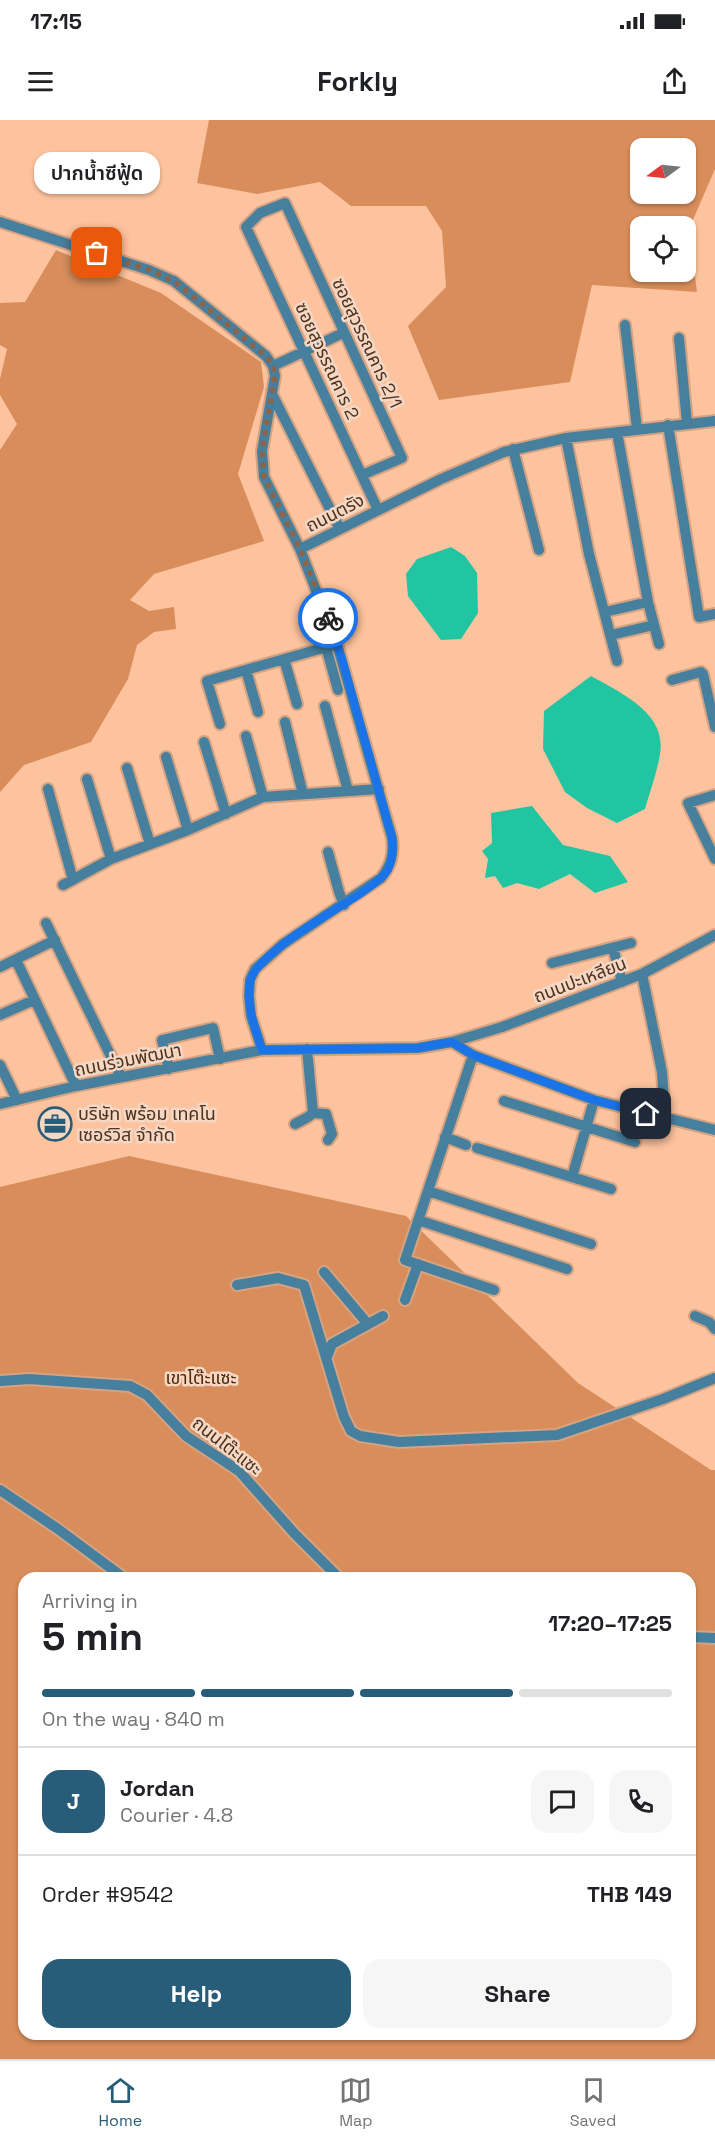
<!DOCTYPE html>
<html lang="en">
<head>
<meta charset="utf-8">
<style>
	body { margin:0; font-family:"Space Grotesk","Noto Sans Thai",sans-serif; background:#f6f6f6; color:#202124; height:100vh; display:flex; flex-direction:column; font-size:22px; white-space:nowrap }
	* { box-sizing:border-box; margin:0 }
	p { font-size:20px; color:#757577 }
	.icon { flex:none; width:33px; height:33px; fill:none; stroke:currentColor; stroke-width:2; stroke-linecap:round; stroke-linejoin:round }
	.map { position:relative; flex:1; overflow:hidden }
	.side { position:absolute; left:18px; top:1452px; width:678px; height:468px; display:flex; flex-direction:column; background:#fff; border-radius:18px; box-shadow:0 2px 4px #0004 }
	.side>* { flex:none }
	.needle { width:39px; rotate:255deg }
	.tools { position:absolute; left:630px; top:18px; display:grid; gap:12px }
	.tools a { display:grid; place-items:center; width:66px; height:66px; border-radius:12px; background:#fff; box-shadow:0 2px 4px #0004; font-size:30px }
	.pin { position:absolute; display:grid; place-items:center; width:51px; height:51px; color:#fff; margin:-26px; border-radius:12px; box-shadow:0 3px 9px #0006 }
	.courier { position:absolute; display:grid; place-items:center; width:60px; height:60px; margin:-30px; border:4px solid #1a73e8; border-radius:50%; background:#fff; color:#222; box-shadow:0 2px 8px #0007 }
	.bubble { position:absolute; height:42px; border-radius:18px; background:#fff; box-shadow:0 2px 4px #0004; font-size:20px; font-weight:600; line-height:42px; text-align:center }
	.overview em { font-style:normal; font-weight:600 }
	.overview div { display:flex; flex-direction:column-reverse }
	.overview { display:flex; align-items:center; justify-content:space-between; height:102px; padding:0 24px }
	h1 { font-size:39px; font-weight:600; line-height:45px }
	.bar { display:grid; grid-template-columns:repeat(4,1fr); gap:9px 6px; align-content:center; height:72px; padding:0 24px }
	.bar i { height:8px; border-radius:4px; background:#e0e0e0 }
	.bar .current { background:#275d78 }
	.bar p { grid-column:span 4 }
	.line { display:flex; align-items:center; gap:15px; padding:0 24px; border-top:2px solid #e0e0e0 }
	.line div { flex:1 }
	.round { display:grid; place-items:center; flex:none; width:63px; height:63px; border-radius:18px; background:#f6f6f6 }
	.action { display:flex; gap:12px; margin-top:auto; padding:12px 24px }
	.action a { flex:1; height:69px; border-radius:18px; background:#275d78; color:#fff; font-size:24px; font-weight:600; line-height:69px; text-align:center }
	.action a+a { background:#f6f6f6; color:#202124 }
	.status { display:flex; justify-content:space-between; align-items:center; height:42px; padding:0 30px; background:#fff; direction:ltr }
	.status svg { height:16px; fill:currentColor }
	header { display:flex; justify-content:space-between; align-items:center; height:78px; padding:0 24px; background:#fff; font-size:27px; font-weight:600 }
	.dock { display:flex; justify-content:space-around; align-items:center; height:84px; border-top:2px solid #e0e0e0; background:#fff; font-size:16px; color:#757577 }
	.dock a { display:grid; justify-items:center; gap:3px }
	.dock .current { color:#275d78 }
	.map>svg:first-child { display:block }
	.green { fill:#d88d5b; fill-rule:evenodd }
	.water { fill:#21c5a2 }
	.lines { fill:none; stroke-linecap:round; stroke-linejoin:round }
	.minor-casing { stroke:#d6a382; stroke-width:14 }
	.minor { stroke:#46809e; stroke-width:10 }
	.done { stroke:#8b644b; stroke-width:6; stroke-dasharray:0 10.8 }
	.route { stroke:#1a73e8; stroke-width:8 }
	.labels { text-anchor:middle; stroke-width:5; stroke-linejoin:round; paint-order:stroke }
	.street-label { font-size:18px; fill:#4e311e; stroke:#f5d7c5 }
	.poi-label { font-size:18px; fill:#4e311e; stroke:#f5d7c5; text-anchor:start }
	.park-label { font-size:18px; fill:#522601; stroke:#f5d7c5 }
</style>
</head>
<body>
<div class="status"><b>17:15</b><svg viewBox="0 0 49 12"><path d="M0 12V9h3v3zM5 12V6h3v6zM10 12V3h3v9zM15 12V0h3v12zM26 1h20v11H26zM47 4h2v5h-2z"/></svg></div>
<header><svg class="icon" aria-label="menu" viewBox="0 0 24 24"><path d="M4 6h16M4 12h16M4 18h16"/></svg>Forkly<svg class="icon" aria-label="share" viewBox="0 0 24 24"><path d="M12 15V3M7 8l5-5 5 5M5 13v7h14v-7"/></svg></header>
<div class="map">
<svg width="715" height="1939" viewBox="0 0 715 1939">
	<rect width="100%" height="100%" fill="#fdc39e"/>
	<path class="green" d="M209 0H715V49L689 109 697 172 592 165 570 262 439 280 408 206 446 167 442 111 426 86H351L320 62 257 74 197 63ZM640 28H686V74H640ZM640 106H686V152H640Z
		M56 130 161 173 261 242 264 267 238 354 264 421 154 454 130 480 149 491 174 487 176 509 154 512 137 525 128 559 91 622 24 645 0 672V330L17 304 0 275V259L7 229 0 225V183L25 182Z
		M129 1036 406 1096 578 1263 711 1350H715V1939H0V1067ZM24 1458H690V1914H24Z"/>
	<path class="water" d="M451 427 465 436 477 453 478 493 461 519 441 520 408 476 406 454 417 439Z
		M591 556C621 573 667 593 660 634 657 653 650 671 645 689L617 703 587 688 565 672 543 629 544 591Z
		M532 686 563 725 610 736 628 762 595 773 570 754 539 769 517 763 503 768 495 756 485 758 488 739 482 731 492 723 491 693Z"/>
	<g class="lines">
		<defs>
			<path id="minor" d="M0 102 149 150 174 161 266 236 273 246 275 256 262 331 264 357 300 429 337 524 392 718C394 735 391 745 381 758L283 824 255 849 250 860 249 876 251 896 262 930
				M625 205 637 309
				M679 218 687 303
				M273 246 343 213
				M272 274 340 409
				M668 305 699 497 715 494
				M617 312 648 482 659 524
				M566 318 589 434 617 541
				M513 329 539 430
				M362 355 402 338 285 83 260 93 246 107 378 390
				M300 429 441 359 504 332 566 318 715 301
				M605 492 648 482
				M611 515 654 505
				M326 527 338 570
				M284 539 297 584
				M246 550 258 592
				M672 560 701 552 703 554 715 607
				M325 586 348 671
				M285 602 303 674
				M220 604 207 561 337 524
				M246 616 263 677
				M204 622 226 694
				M166 637 188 710
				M127 648 150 724
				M87 659 111 739
				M48 669 73 760
				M715 675 688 683 715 739
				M328 732 339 772 344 785
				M63 765 111 739 188 710 263 677 379 669
				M46 803 121 957
				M613 828 622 862
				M16 840 76 966
				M552 843 631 823
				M0 847 55 820
				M642 854 662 952 665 998
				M0 895 34 880
				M452 922 473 935 594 980 715 1010
				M307 929 313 993 326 994 332 1014 328 1020
				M473 935 405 1140 494 1170
				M0 945 17 980
				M169 949 162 920 213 908 220 939
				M504 981 635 1022
				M0 984 76 966 262 930 418 928 452 922 502 907 642 854 715 815
				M295 1004 308 997 313 993
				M445 1017 466 1025
				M477 1028 611 1069
				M572 1057 594 980
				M428 1071 591 1124
				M418 1100 567 1149
				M324 1152 367 1203
				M237 1165 278 1158 304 1165 344 1297 351 1311 360 1316 399 1322 557 1315 663 1279 715 1258
				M405 1180 418 1144
				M695 1196 709 1202 715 1209
				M327 1237 332 1224 383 1196
				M0 1261 29 1259 130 1266 147 1275 186 1316 239 1351 294 1413 339 1458
				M0 1370 58 1409 124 1458
				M690 1517 715 1518"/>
		</defs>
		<use href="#minor" class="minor-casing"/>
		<use href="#minor" class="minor"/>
	</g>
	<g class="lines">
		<path class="done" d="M97 133 149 150 174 161 266 236 273 246 275 256 262 331 264 357 300 429 328 498"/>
		<path class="route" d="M328 498 342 539 392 718C393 730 393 739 388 750 381 760 370 767 360 774 335 791 256 833 250 862 246 885 255 908 262 930L417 928 452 922 473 935 594 980 646 994"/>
	</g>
	<defs>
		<symbol id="office-ring" viewBox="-11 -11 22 22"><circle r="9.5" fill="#f5d7c5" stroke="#275d78" stroke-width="1.5"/><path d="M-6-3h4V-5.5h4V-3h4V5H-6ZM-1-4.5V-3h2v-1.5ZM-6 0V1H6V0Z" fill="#275d78"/></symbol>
	</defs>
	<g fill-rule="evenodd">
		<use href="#office-ring" x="36" y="985" width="38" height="38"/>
	</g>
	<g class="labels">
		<g class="street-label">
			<text transform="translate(367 223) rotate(65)" y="6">ซอยสุวรรณคาร 2/1</text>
			<text transform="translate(327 241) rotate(65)" y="6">ซอยสุวรรณคาร 2</text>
			<text transform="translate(335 393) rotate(-27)" y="6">ถนนตรัง</text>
			<text transform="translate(580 860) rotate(-21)" y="6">ถนนปะเหลียน</text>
			<text transform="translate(128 940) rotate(-11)" y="6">ถนนร่วมพัฒนา</text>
			<text transform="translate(227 1326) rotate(38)" y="6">ถนนโต๊ะแซะ</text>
		</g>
		<g class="poi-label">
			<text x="78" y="1000">บริษัท พร้อม เทคโน<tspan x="78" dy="21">เซอร์วิส จำกัด</tspan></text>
		</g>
		<g class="park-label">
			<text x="201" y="1264">เขาโต๊ะแซะ</text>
		</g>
	</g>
</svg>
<div class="tools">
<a><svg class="needle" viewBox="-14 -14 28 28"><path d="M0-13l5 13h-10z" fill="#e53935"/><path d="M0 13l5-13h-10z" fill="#757577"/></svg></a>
<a><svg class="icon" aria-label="locate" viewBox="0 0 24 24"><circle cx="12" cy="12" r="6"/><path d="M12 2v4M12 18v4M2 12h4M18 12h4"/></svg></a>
</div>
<div class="pin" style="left:97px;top:133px;background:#ea580c"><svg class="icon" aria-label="bag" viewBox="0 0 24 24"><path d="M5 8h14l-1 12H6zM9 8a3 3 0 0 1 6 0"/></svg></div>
<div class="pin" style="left:646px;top:994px;background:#1f2937"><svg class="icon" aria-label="home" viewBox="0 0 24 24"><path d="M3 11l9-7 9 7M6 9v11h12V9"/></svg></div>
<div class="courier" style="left:328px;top:498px"><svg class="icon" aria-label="bike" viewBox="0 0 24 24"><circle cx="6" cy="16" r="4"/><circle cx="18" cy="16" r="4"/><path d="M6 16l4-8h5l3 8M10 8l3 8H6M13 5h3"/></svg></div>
<div class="bubble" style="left:34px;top:32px;width:126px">ปากน้ำซีฟู้ด</div>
<section class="side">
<div class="overview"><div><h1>5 min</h1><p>Arriving in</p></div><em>17:20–17:25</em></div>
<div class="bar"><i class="current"></i><i class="current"></i><i class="current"></i><i></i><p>On the way · 840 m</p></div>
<div class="line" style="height:108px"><b class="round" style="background:#275d78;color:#fff">J</b><div><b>Jordan</b><p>Courier · 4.8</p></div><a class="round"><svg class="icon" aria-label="chat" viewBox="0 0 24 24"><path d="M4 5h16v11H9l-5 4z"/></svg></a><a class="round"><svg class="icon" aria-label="phone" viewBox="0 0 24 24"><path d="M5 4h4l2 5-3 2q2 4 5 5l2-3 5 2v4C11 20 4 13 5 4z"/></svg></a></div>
<div class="line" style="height:78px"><div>Order #9542</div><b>THB 149</b></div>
<div class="action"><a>Help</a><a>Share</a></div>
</section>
</div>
<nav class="dock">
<a class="current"><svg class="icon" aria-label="home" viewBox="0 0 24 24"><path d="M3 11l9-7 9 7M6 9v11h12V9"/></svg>Home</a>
<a><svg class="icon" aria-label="map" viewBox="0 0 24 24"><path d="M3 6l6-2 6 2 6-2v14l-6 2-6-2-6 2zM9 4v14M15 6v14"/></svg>Map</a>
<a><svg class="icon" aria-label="saved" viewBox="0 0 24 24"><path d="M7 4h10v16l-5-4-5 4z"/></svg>Saved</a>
</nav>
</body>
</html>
